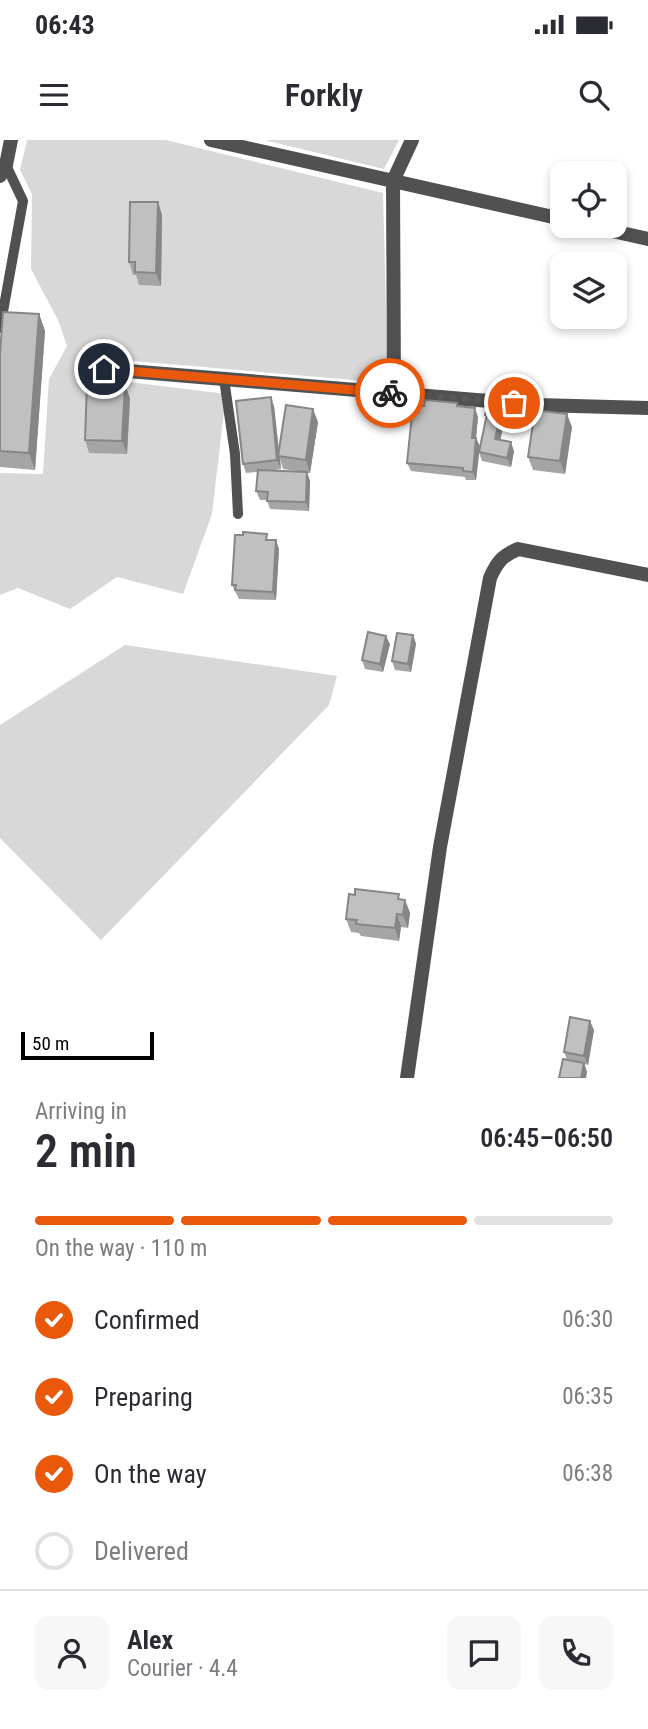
<!DOCTYPE html>
<html lang="en">
<head>
<meta charset="utf-8">
<style>
	body { margin:0; font-family:"Roboto Condensed",sans-serif; background:#f7f7f7; color:#2b2b33; height:100vh; display:flex; flex-direction:column; font-size:26px; white-space:nowrap }
	* { box-sizing:border-box; margin:0 }
	p { font-size:23px; color:#7c7c81 }
	.icon { flex:none; width:38px; height:38px; fill:none; stroke:currentColor; stroke-width:2; stroke-linecap:round; stroke-linejoin:round }
	.map { position:relative; height:938px; overflow:hidden }
	.drawer { display:flex; flex-direction:column; background:#fff; flex:1 }
	.drawer>* { flex:none }
	.fabs { position:absolute; left:550px; top:21px; display:grid; gap:14px }
	.fabs a { display:grid; place-items:center; width:77px; height:77px; border-radius:14px; background:#fff; box-shadow:0 4px 10px #0003; font-size:35px }
	.scale { position:absolute; left:21px; bottom:18px; width:133px; box-sizing:border-box; padding-left:7px; border:4px solid #000; border-top:0; font-size:19px; line-height:24px; white-space:nowrap; color:#000; -webkit-text-stroke:5px #fff; paint-order:stroke }
	.pin { position:absolute; display:grid; place-items:center; width:60px; height:60px; color:#fff; margin:-30px; border:4px solid #fff; border-radius:50%; box-shadow:0 2px 7px #0007 }
	.courier { position:absolute; display:grid; place-items:center; width:70px; height:70px; margin:-35px; border:5px solid #ea580c; border-radius:50%; background:#fff; color:#222; box-shadow:0 2px 9px #0007 }
	.headline em { font-style:normal; font-weight:600 }
	.headline div { display:flex; flex-direction:column-reverse }
	.headline { display:flex; align-items:center; justify-content:space-between; height:119px; padding:0 35px }
	h1 { font-size:46px; font-weight:600; line-height:52px }
	.bar { display:grid; grid-template-columns:repeat(4,1fr); gap:10px 7px; align-content:center; height:84px; padding:0 35px }
	.bar i { height:9px; border-radius:5px; background:#e1e1e2 }
	.bar .active { background:#ea580c }
	.bar p { grid-column:span 4 }
	.line { display:flex; align-items:center; gap:18px; padding:0 35px; border-top:2px solid #e1e1e2 }
	.line div { flex:1 }
	.round { display:grid; place-items:center; flex:none; width:74px; height:74px; border-radius:14px; background:#f7f7f7 }
	ol { padding:0 35px; list-style:none }
	li { display:flex; align-items:center; gap:21px; height:77px }
	li p { margin-inline-start:auto }
	li .icon { padding:7px; border-radius:50%; background:#ea580c; color:#fff; stroke-width:4 }
	li:last-child { color:#7c7c81 }
	li i { width:38px; height:38px; border:4px solid #e1e1e2; border-radius:50% }
	.status { display:flex; justify-content:space-between; align-items:center; height:49px; padding:0 35px; background:#fff; direction:ltr }
	.status svg { height:19px; fill:currentColor }
	header { display:flex; justify-content:space-between; align-items:center; height:91px; padding:0 35px; background:#fff; font-size:32px; font-weight:600 }
	.map>svg:first-child { display:block }
	.green { fill:#d8d8d8 }
	.lines { fill:none; stroke-linecap:round; stroke-linejoin:round }
	.lane { stroke:#515151; stroke-width:10 }
	.street { stroke:#515151; stroke-width:14 }
	.wall { fill:#a5a5a5; fill-rule:evenodd }
	.shaded-wall { fill:#868686 }
	.building { fill:#c0c0c0; stroke:#868686; stroke-width:2 }
	.done { stroke:#595959; stroke-width:7; stroke-dasharray:0 12.6 }
	.route { stroke:#ea580c; stroke-width:9 }
</style>
</head>
<body>
<div class="status"><b>06:43</b><svg viewBox="0 0 49 12"><path d="M0 12V9h3v3zM5 12V6h3v6zM10 12V3h3v9zM15 12V0h3v12zM26 1h20v11H26zM47 4h2v5h-2z"/></svg></div>
<header><svg class="icon" aria-label="menu" viewBox="0 0 24 24"><path d="M4 6h16M4 12h16M4 18h16"/></svg>Forkly<svg class="icon" aria-label="search" viewBox="0 0 24 24"><circle cx="10" cy="10" r="6"/><path d="M15 15l6 6"/></svg></header>
<div class="map">
<svg width="648" height="938" viewBox="0 0 648 938">
	<rect width="100%" height="100%" fill="#fff"/>
	<path class="green" d="M27 0H166L383 53 388 243 98 218 96 238 226 254 212 374 183 454 117 437 70 469 18 448 0 455V333L43 334 49 239 67 206 58 180 31 129 32 54 20 30Z
		M264 0H399L384 29Z
		M125 505 337 536 329 565 101 800 0 698V585Z"/>
	<g class="lines">
		<path class="lane" d="M0 188 23 61 6 25
			M224 239 235 314 238 374"/>
		<path class="street" d="M211 0 562 79
			M0 36 6 25 11 0
			M590 86 648 99
			M104 229 538 265 648 268
			M394 253 393 41 412 0
			M407 938 440 707 490 438C497 422 502 416 518 409L648 435"/>
	</g>
	<path class="wall" d="M158 62 162 75 161 146 139 145 136 135H133L129 122Z
		M39 174 45 191 35 330 0 327V214Z
		M130 258 127 314 89 313 85 300Z
		M457 263 458 266 478 277 476 298 480 307 487 278 485 275 512 267 513 271 509 285 502 283 503 286 500 300 514 311 511 327 482 321 479 312 476 340H466L465 337 411 331 407 323 424 266Z
		M274 266 279 313 318 282 310 333H307L310 341 309 371 270 369 267 360H260L256 351 257 332 246 333 243 324ZM280 319 283 329 303 332 267 331 281 329Z
		M572 287 565 334 533 330 528 317Z
		M269 400 279 409 276 460 239 459 232 445Z
		M413 495 416 504 411 532 395 530 392 521Z
		M390 504 383 532 365 529 362 520Z
		M401 759 405 760 410 773 408 788 401 787 399 801 361 796 359 793 351 792 346 779Z
		M594 890 588 925 584 924 587 932 567 920 564 912Z"/>
	<path class="shaded-wall" d="M158 62 162 75 161 146 156 133Z
		M39 174 45 191 35 330 29 313Z
		M125 245 130 258 127 314 122 301Z
		M271 257 274 266 281 329 277 320Z
		M512 267 513 271 509 285 508 281Z
		M475 268 478 277 475 307 472 298Z
		M313 269 318 282 310 333 306 320Z
		M567 274 572 287 565 334 560 321Z
		M500 277 503 286 499 308 495 299Z
		M476 298 480 307 476 340 473 332Z
		M511 302 514 311 511 327 507 318Z
		M307 332 310 341 309 371 306 362Z
		M276 400 279 409 276 460 273 452Z
		M413 495 416 504 411 532 408 524Z
		M386 496 390 504 383 532 380 524Z
		M405 760 410 773 408 788 403 775Z
		M397 774 401 787 399 801 395 788Z
		M590 881 594 890 588 925 584 916Z
		M584 923 587 932 586 938H581Z"/>
	<path class="building" d="M130 62H158L156 133 135 132V122H129Z
		M3 172 39 174 29 313 0 311V214Z
		M87 243 125 245 122 301 85 300Z
		M271 257 277 320 243 324 236 261Z
		M425 260 457 263V266L475 268 472 298H476L473 332 463 331V328L407 323 413 265 424 266Z
		M489 261 512 267 508 281 500 279V277L485 275Z
		M286 265 313 269 306 320 278 316Z
		M535 270 567 274 560 321 528 317Z
		M487 274 500 277 495 299 511 302 507 318 479 312Z
		M258 330 307 332 306 362 267 361 268 352 256 351Z
		M243 392 267 394 266 400H276L273 452 235 450 236 445H232L235 395H243Z
		M368 492 386 496 380 524 362 520Z
		M397 493 413 495 408 524 392 521Z
		M355 749 399 754 398 759 405 760 403 775 397 774 395 788 356 784 357 780 346 779 349 754 355 755Z
		M570 877 590 881 584 916 564 912Z
		M563 919 584 923 581 938H559Z"/>
	<g class="lines">
		<path class="done" d="M390 253 514 263"/>
		<path class="route" d="M104 229 390 253"/>
	</g>
</svg>
<div class="fabs">
<a><svg class="icon" aria-label="locate" viewBox="0 0 24 24"><circle cx="12" cy="12" r="6"/><path d="M12 2v4M12 18v4M2 12h4M18 12h4"/></svg></a>
<a><svg class="icon" aria-label="layers" viewBox="0 0 24 24"><path d="M12 4l9 5-9 5-9-5zM3 14l9 5 9-5"/></svg></a>
</div>
<div class="scale">50 m</div>
<div class="pin" style="left:514px;top:263px;background:#ea580c"><svg class="icon" aria-label="bag" viewBox="0 0 24 24"><path d="M5 8h14l-1 12H6zM9 8a3 3 0 0 1 6 0"/></svg></div>
<div class="pin" style="left:104px;top:229px;background:#1f2937"><svg class="icon" aria-label="home" viewBox="0 0 24 24"><path d="M3 11l9-7 9 7M6 9v11h12V9"/></svg></div>
<div class="courier" style="left:390px;top:253px"><svg class="icon" aria-label="bike" viewBox="0 0 24 24"><circle cx="6" cy="16" r="4"/><circle cx="18" cy="16" r="4"/><path d="M6 16l4-8h5l3 8M10 8l3 8H6M13 5h3"/></svg></div>
</div>
<section class="drawer">
<div class="headline"><div><h1>2 min</h1><p>Arriving in</p></div><em>06:45–06:50</em></div>
<div class="bar"><i class="active"></i><i class="active"></i><i class="active"></i><i></i><p>On the way · 110 m</p></div>
<ol>
<li><svg class="icon" aria-label="check" viewBox="0 0 24 24"><path d="M5 12l5 5 9-10"/></svg>Confirmed<p>06:30</p></li>
<li><svg class="icon" aria-label="check" viewBox="0 0 24 24"><path d="M5 12l5 5 9-10"/></svg>Preparing<p>06:35</p></li>
<li><svg class="icon" aria-label="check" viewBox="0 0 24 24"><path d="M5 12l5 5 9-10"/></svg>On the way<p>06:38</p></li>
<li><i></i>Delivered</li>
</ol>
<div class="line" style="height:126px"><a class="round"><svg class="icon" aria-label="person" viewBox="0 0 24 24"><circle cx="12" cy="8" r="4"/><path d="M4 21q1-7 8-7t8 7"/></svg></a><div><b>Alex</b><p>Courier · 4.4</p></div><a class="round"><svg class="icon" aria-label="chat" viewBox="0 0 24 24"><path d="M4 5h16v11H9l-5 4z"/></svg></a><a class="round"><svg class="icon" aria-label="phone" viewBox="0 0 24 24"><path d="M5 4h4l2 5-3 2q2 4 5 5l2-3 5 2v4C11 20 4 13 5 4z"/></svg></a></div>
</section>
</body>
</html>
